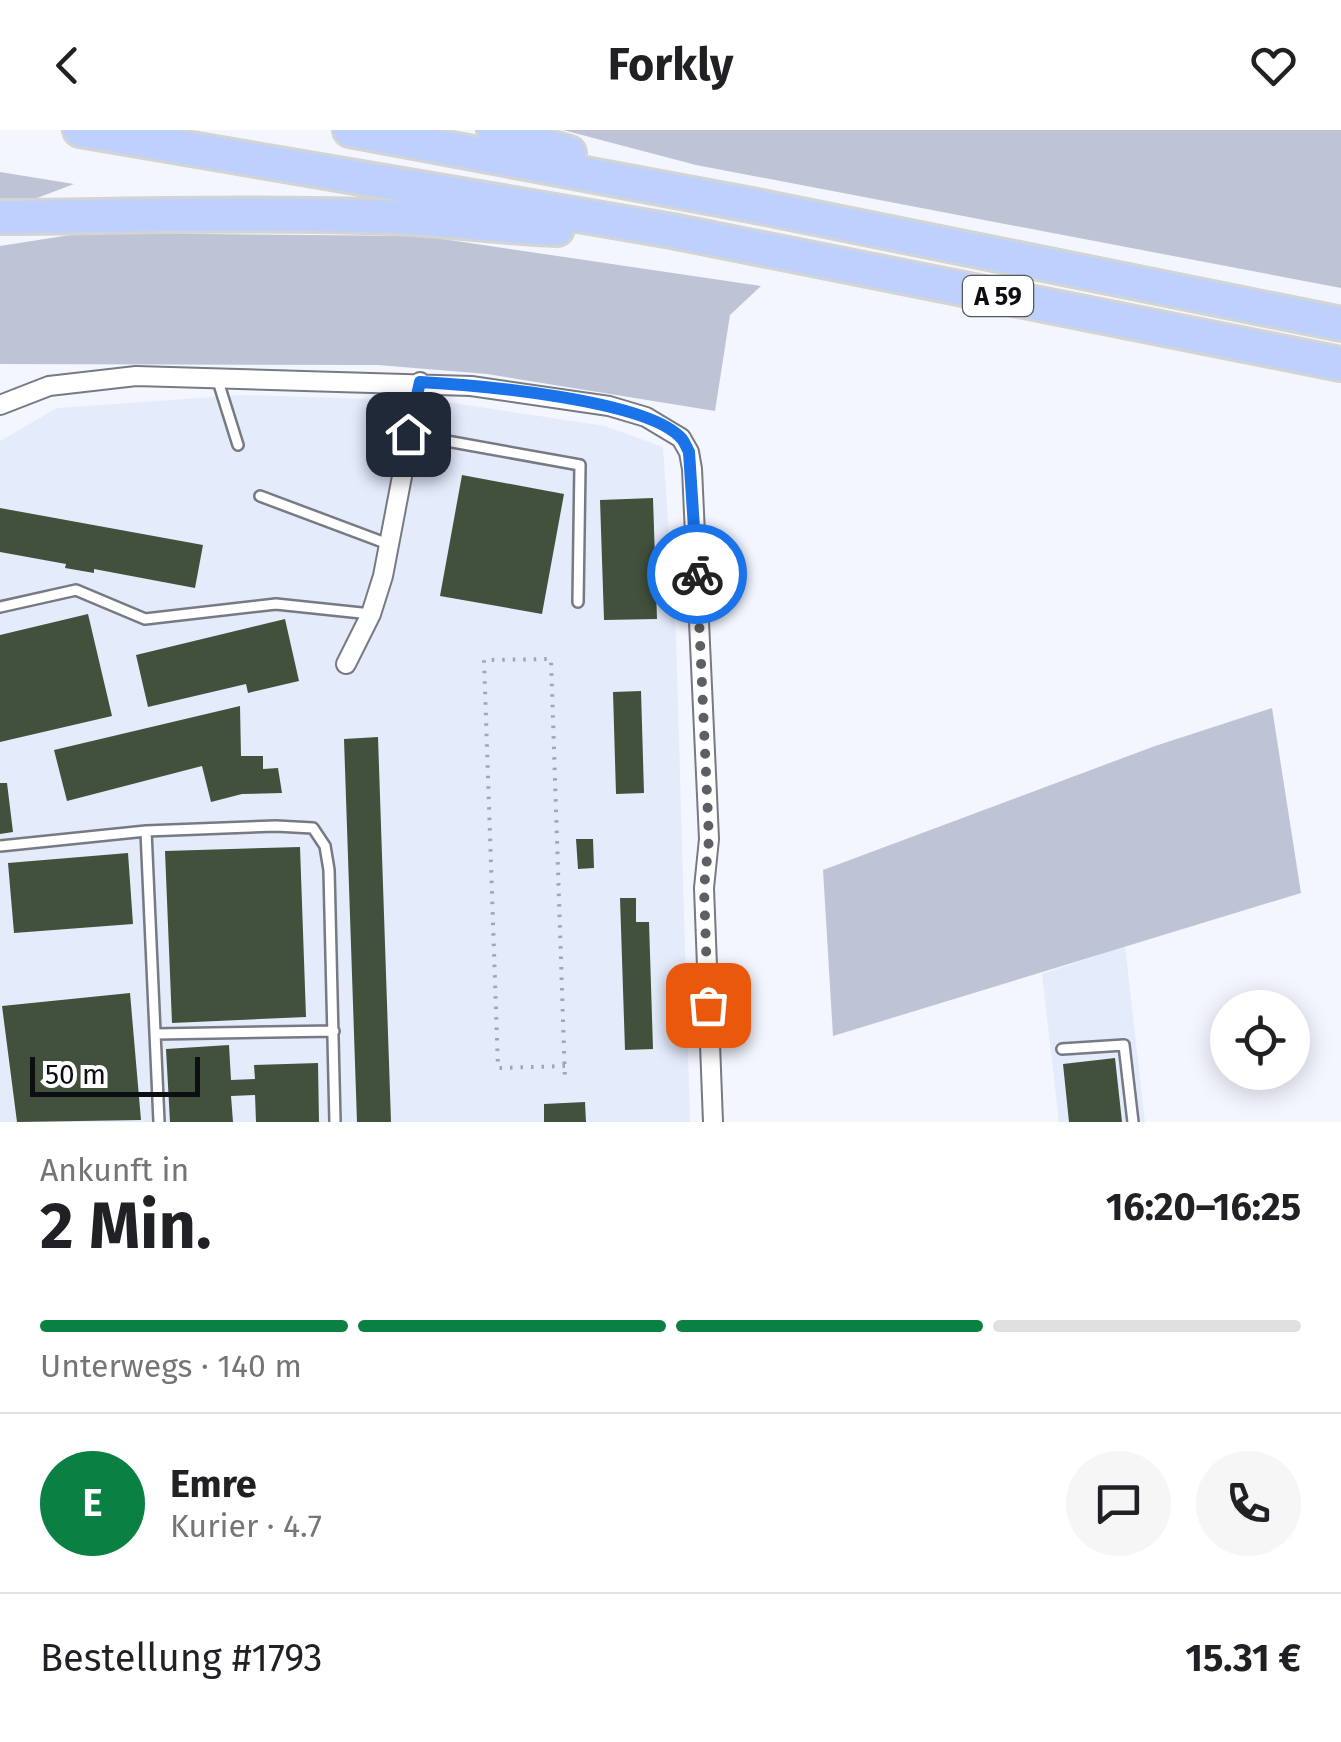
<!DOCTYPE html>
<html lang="de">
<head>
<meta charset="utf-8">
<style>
	body { margin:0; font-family:"Fira Sans",sans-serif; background:#f6f6f6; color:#202124; height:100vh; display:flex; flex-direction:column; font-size:38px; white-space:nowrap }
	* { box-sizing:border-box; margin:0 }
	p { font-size:32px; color:#757577 }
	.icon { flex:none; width:55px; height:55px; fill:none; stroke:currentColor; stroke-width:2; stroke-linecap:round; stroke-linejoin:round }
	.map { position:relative; height:992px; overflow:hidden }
	.sheet { display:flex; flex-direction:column; background:#fff; flex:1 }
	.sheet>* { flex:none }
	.controls { position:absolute; left:1210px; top:860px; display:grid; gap:20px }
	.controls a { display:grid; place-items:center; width:100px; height:100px; border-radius:50%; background:#fff; box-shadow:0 5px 25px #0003; font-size:50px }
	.scale { position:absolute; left:30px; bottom:25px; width:170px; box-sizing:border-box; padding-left:10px; border:5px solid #0d0e11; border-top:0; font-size:28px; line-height:35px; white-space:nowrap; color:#0d0e11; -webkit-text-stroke:8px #fff; paint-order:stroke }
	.pin { position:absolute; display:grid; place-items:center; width:85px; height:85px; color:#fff; margin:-42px; border-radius:20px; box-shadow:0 5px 15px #0006 }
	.courier { position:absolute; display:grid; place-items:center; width:100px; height:100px; margin:-50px; border:8px solid #1a73e8; border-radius:50%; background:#fff; color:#222; box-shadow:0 2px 12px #0007 }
	.overview em { font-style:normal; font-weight:700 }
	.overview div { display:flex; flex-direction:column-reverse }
	.overview { display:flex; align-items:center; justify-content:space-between; height:170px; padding:0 40px }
	h1 { font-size:65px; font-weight:700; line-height:75px }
	.bar { display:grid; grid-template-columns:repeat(4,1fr); gap:15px 10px; align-content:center; height:120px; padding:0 40px }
	.bar i { height:12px; border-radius:8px; background:#e0e0e0 }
	.bar .selected { background:#0b8043 }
	.bar p { grid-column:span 4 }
	.line { display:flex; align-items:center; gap:25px; padding:0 40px; border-top:2px solid #e0e0e0 }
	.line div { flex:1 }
	.round { display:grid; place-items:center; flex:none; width:105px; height:105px; border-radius:52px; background:#f6f6f6 }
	header { display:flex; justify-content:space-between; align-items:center; height:130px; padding:0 40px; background:#fff; font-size:45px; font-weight:700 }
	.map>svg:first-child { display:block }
	.built { fill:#e4ebfb }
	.green { fill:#bec4d5 }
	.building { fill:#42513c }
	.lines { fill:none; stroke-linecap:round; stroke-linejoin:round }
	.service-casing { stroke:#777a82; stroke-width:14 }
	.minor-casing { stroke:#777a82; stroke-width:22 }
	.motorway-casing { stroke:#d3d4d4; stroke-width:38 }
	.path { stroke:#a4a6ad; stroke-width:4; stroke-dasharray:2.5 8; stroke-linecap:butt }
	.service { stroke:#fff; stroke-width:9 }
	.minor { stroke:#fff; stroke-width:18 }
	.motorway { stroke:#bed0fe; stroke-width:32 }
	.done { stroke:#5e5f64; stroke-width:10; stroke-dasharray:0 18 }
	.route { stroke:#1a73e8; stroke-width:12 }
	.labels { text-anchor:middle; stroke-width:10; stroke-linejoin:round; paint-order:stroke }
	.shield { fill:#fff; stroke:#565658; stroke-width:2.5 }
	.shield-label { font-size:25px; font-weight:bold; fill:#0d0e11 }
</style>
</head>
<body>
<header><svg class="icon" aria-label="back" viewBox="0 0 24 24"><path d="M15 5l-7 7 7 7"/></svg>Forkly<svg class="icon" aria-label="heart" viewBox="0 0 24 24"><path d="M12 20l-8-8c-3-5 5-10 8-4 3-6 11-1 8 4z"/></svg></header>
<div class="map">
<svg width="1341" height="992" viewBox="0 0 1341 992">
	<rect width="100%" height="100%" fill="#f3f6ff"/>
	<path class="built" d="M242 265 440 271 605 296 663 317 676 506 690 992H0V311L57 278Z
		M1125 816 1145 992H1059L1042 844Z"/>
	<path class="green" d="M563 0H1341V158L696 35Z
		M0 42 74 54 0 82Z
		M83 103 422 106 761 156 730 185 715 281 487 244 378 235 0 234V116Z
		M1272 578 1301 763 833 906 823 740 1155 616Z"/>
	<path class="building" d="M462 345 564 364 542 484 440 466Z
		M653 368 657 489 604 490 600 370Z
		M0 378 203 415 195 458 94 439V443L65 438 66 434 0 422Z
		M88 484 112 586 0 612V505Z
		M285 489 299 551 248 563 246 554 148 577 136 525Z
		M641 561 644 663 616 664 613 562Z
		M240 576 241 626H263V639L278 638 282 663 242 664 211 672 202 636 67 671 54 620Z
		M378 607 391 992H357L344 609Z
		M0 653H7L13 702 0 704Z
		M576 709H593L594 738 578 739Z
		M300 717 306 887 172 893 165 721Z
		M128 723 133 794 14 803 8 733Z
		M620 768H636V792H649L653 919 625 920Z
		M130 863 141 990 17 992 2 876Z
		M229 915 231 950 255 949 254 935 318 933 319 992H256L255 965 231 966 233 992H170L166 919Z
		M1115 928 1122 992H1069L1063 934Z
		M585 972 586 992H544V974Z"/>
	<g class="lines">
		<defs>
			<path id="service" d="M217 248 238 315
				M408 304 580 335 578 472
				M260 366 388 414
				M0 477 76 460 145 489 276 474 371 484
				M146 701 159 992
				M0 716 146 701 276 696 313 698 325 716 329 740 335 992
				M156 904 334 901
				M1062 919 1124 915 1133 992"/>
			<path id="minor" d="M0 275 49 256 136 246 471 256 609 276 646 287 681 308 689 322 692 339 709 709 704 758 713 992
				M346 534 371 484 383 446 420 252"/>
			<path id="motorway" d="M80 0 672 101 1341 234
				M350 0 751 75 1341 194
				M494 0 569 23
				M0 87C132 86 265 82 397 87 451 90 504 97 557 99"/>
		</defs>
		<use href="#service" class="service-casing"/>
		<use href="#minor" class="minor-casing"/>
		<use href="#motorway" class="motorway-casing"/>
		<path class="path" d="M565 936 498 938 484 530 551 529 565 950"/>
		<use href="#service" class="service"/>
		<use href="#minor" class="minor"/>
		<use href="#motorway" class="motorway"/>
	</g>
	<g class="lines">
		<path class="done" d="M697 444 709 709 704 758 708 875"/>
		<path class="route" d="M408 304 420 252C474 255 648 269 682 309 685 313 687 318 689 322L697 444"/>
	</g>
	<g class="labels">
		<rect class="shield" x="963" y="146" width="70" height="40" rx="8"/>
		<g class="shield-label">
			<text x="998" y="175">A 59</text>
		</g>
	</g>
</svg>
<div class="controls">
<a><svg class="icon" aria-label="locate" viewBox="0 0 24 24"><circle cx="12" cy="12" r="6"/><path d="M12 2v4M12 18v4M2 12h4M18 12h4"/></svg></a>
</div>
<div class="scale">50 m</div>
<div class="pin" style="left:708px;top:875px;background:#ea580c"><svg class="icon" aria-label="bag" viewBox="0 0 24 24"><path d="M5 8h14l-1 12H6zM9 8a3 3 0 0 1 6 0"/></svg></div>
<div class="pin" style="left:408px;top:304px;background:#1f2937"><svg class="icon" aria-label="home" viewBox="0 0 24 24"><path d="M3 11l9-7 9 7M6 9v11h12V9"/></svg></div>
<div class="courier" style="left:697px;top:444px"><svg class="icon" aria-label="bike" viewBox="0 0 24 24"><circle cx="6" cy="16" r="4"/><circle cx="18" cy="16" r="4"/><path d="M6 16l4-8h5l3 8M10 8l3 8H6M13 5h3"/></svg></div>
</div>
<section class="sheet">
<div class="overview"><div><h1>2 Min.</h1><p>Ankunft in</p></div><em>16:20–16:25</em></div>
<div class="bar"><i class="selected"></i><i class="selected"></i><i class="selected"></i><i></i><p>Unterwegs · 140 m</p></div>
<div class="line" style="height:180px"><b class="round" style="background:#0b8043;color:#fff">E</b><div><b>Emre</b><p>Kurier · 4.7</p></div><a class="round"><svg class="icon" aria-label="chat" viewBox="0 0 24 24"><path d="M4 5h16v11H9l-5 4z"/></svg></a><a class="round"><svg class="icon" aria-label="phone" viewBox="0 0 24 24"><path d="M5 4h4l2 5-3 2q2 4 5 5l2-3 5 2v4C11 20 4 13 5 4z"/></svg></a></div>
<div class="line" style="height:130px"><div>Bestellung #1793</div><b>15.31 €</b></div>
</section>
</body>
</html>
